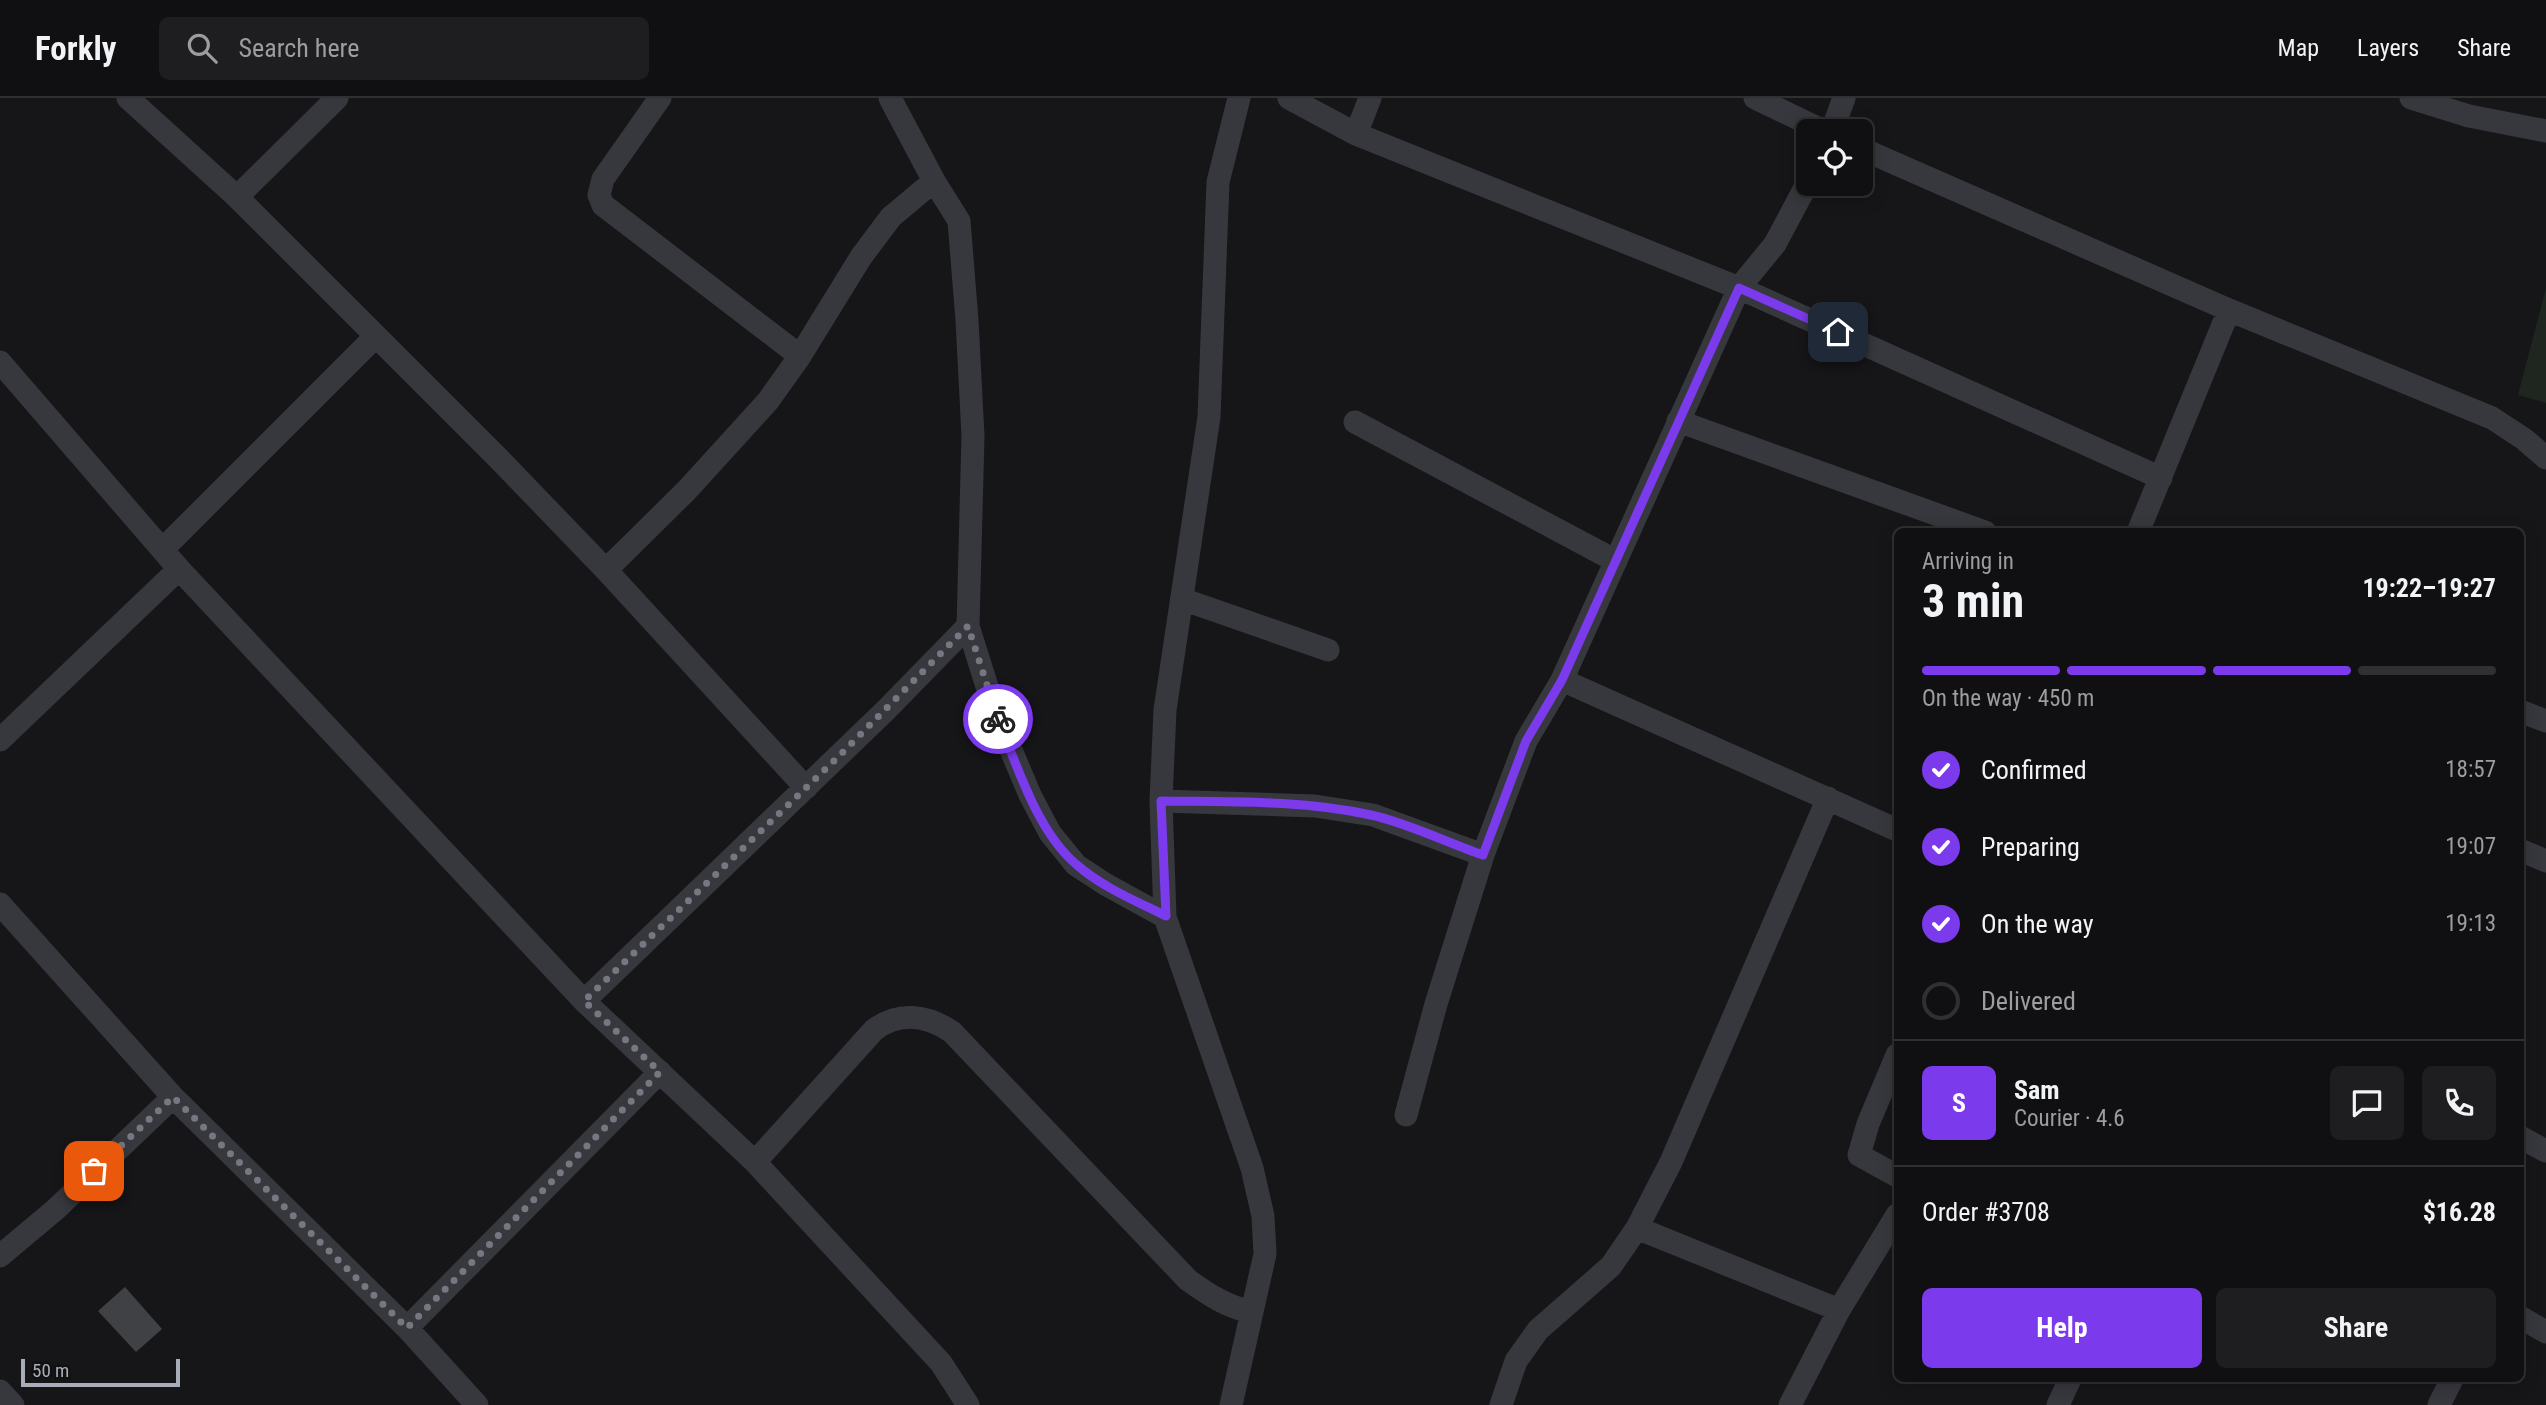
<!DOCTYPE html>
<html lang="en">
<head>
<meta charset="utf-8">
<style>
	body { margin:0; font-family:"Roboto Condensed",sans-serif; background:#1e1e20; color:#f1f3f6; height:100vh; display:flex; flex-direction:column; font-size:26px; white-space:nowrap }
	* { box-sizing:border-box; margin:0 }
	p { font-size:23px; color:#9c9d9f }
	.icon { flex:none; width:38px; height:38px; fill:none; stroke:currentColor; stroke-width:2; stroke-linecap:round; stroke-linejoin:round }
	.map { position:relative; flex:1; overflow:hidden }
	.side { position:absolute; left:1894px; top:430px; width:630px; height:854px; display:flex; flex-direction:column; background:#101012; border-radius:10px; box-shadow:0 4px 18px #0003,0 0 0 2px #303032 }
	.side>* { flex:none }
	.fabs { position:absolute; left:1796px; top:21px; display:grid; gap:14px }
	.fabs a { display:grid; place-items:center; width:77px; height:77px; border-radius:10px; background:#101012; box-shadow:0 4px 18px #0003,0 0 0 2px #303032; font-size:35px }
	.scale { position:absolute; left:21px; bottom:18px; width:159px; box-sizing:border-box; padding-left:7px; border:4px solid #a8adb8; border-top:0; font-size:19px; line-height:24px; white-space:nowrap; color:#a8adb8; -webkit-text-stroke:5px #111113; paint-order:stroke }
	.pin { position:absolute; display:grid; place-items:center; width:60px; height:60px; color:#fff; margin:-30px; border-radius:14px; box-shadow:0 4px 10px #0006 }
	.courier { position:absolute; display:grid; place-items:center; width:70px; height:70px; margin:-35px; border:5px solid #7c3aed; border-radius:50%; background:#fff; color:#222; box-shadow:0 2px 9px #0007 }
	.overview em { font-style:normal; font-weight:700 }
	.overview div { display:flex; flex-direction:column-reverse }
	.overview { display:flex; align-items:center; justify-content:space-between; height:119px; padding:0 28px }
	h1 { font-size:46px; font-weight:700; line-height:52px }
	.bar { display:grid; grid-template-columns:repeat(4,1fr); gap:10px 7px; align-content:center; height:84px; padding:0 28px }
	.bar i { height:9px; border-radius:5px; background:#303032 }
	.bar .current { background:#7c3aed }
	.bar p { grid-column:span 4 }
	.line { display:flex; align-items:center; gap:18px; padding:0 28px; border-top:2px solid #303032 }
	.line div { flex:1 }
	.round { display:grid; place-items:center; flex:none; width:74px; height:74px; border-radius:10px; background:#1e1e20 }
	ol { padding:0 28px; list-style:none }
	li { display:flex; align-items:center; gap:21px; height:77px }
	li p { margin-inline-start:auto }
	li .icon { padding:7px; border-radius:50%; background:#7c3aed; color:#fff; stroke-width:4 }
	li:last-child { color:#9c9d9f }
	li i { width:38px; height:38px; border:4px solid #303032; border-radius:50% }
	.cta { display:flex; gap:14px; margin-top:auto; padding:14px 28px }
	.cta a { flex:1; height:80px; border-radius:10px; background:#7c3aed; color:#fff; font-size:28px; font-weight:700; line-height:80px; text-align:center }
	.cta a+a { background:#1e1e20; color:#f1f3f6 }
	header { display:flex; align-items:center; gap:42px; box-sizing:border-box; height:98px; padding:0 35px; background:#101012; border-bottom:2px solid #303032 }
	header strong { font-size:33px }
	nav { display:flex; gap:38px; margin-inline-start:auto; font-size:24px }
	.search { width:490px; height:63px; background:#1e1e20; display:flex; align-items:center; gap:18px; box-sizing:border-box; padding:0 24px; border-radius:10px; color:#9c9d9f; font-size:26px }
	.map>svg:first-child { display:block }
	.green { fill:#1e261f }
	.building { fill:#404145 }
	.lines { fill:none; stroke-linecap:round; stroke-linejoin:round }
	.minor { stroke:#37383d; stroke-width:23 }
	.done { stroke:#757880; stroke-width:7; stroke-dasharray:0 12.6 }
	.route { stroke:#7c3aed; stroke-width:9 }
</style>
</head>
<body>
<header>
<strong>Forkly</strong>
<div class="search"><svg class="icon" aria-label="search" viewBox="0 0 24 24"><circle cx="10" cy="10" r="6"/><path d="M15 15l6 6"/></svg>Search here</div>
<nav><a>Map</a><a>Layers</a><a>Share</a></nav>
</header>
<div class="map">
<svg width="2546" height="1307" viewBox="0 0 2546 1307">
	<rect width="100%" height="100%" fill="#161618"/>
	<path class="green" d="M2546 190V305L2518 297Z"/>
	<path class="building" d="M125 1189 162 1231 136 1254 98 1213Z"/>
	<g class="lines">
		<path class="minor" d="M128 0 237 99 499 361 606 472 806 690
			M660 0 603 81 599 97 603 107 800 258
			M890 0 934 83 959 123 967 222 973 338 968 528 995 614 1030 697 1050 735 1076 767 1105 786 1165 819
			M1289 0 1356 36 1739 190 2161 380
			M1755 0 1824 33
			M2411 0 2469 18 2546 33
			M1832 33 1844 0
			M1356 36 1370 0
			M1860 50 2229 212 2492 320 2524 341 2546 360
			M237 99 337 0
			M0 264 179 471 584 903
			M1678 323 1985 434
			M1355 324 1616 463
			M2138 434 2229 212
			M163 451 375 239
			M606 472 687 392 768 303 800 258 861 159 891 119 934 83
			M1182 501 1328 552
			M1562 582 1897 732
			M2520 613 2546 623
			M0 642 179 471
			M1161 703 1315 708 1373 717 1483 757
			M2520 752 2546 763
			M0 806 173 999 407 1230 477 1307
			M1897 957 1868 1026 1859 1057 1897 1078
			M1406 1017 1436 906 1483 757 1526 643 1562 582 1739 190 1775 146 1808 84
			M2520 1039 2546 1053
			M755 1064 874 932C899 913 927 917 952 934L1188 1182C1209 1197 1227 1209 1252 1214
			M1637 1130 1839 1212
			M0 1158 56 1111 173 999
			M2520 1219 2546 1234
			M407 1230 660 974
			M0 1293 13 1307
			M968 1307 941 1265 755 1064 584 903 886 612 968 528
			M1231 1307 1265 1156 1263 1118 1252 1070 1165 819 1161 703 1165 612 1209 319 1218 84 1239 0
			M1501 1307 1516 1263 1538 1232 1611 1168 1637 1130 1671 1064 1828 700
			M1790 1307 1839 1212 1897 1117
			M2058 1307 2070 1281
			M2439 1307 2452 1281"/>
	</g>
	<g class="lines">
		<path class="done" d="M94 1073 173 999 407 1230 660 974 584 903 838 659 968 528 998 621"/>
		<path class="route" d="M998 621C1017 667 1037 734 1077 767 1102 789 1136 803 1166 818L1161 703C1231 704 1302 702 1371 717 1405 724 1448 745 1483 757L1526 643 1562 582 1739 190 1838 234"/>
	</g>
</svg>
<div class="fabs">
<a><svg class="icon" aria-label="locate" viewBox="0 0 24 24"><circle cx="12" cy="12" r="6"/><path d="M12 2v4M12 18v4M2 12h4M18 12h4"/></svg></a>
</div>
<div class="scale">50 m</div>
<div class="pin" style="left:94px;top:1073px;background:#ea580c"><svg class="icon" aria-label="bag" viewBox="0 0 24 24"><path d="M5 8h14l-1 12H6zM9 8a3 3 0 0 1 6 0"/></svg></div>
<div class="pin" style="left:1838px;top:234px;background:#1f2937"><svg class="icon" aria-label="home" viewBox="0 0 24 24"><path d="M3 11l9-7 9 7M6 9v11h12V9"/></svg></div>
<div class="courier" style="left:998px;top:621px"><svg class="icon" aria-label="bike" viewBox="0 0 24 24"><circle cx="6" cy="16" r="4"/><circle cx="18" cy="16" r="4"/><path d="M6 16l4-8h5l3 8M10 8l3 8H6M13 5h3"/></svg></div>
<section class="side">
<div class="overview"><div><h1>3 min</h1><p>Arriving in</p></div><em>19:22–19:27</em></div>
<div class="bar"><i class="current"></i><i class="current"></i><i class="current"></i><i></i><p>On the way · 450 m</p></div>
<ol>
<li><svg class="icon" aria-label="check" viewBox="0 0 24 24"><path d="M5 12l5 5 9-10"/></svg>Confirmed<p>18:57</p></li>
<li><svg class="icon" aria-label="check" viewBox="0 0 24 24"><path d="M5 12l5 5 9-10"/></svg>Preparing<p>19:07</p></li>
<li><svg class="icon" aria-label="check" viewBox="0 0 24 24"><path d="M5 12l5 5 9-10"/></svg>On the way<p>19:13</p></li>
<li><i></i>Delivered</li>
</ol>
<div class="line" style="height:126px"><b class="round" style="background:#7c3aed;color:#fff">S</b><div><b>Sam</b><p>Courier · 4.6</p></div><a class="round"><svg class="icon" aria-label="chat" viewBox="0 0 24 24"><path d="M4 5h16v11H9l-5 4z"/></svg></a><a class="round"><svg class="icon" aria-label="phone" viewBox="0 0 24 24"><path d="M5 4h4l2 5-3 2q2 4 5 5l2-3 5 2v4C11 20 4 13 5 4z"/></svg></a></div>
<div class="line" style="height:91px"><div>Order #3708</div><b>$16.28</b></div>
<div class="cta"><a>Help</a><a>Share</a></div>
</section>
</div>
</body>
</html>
